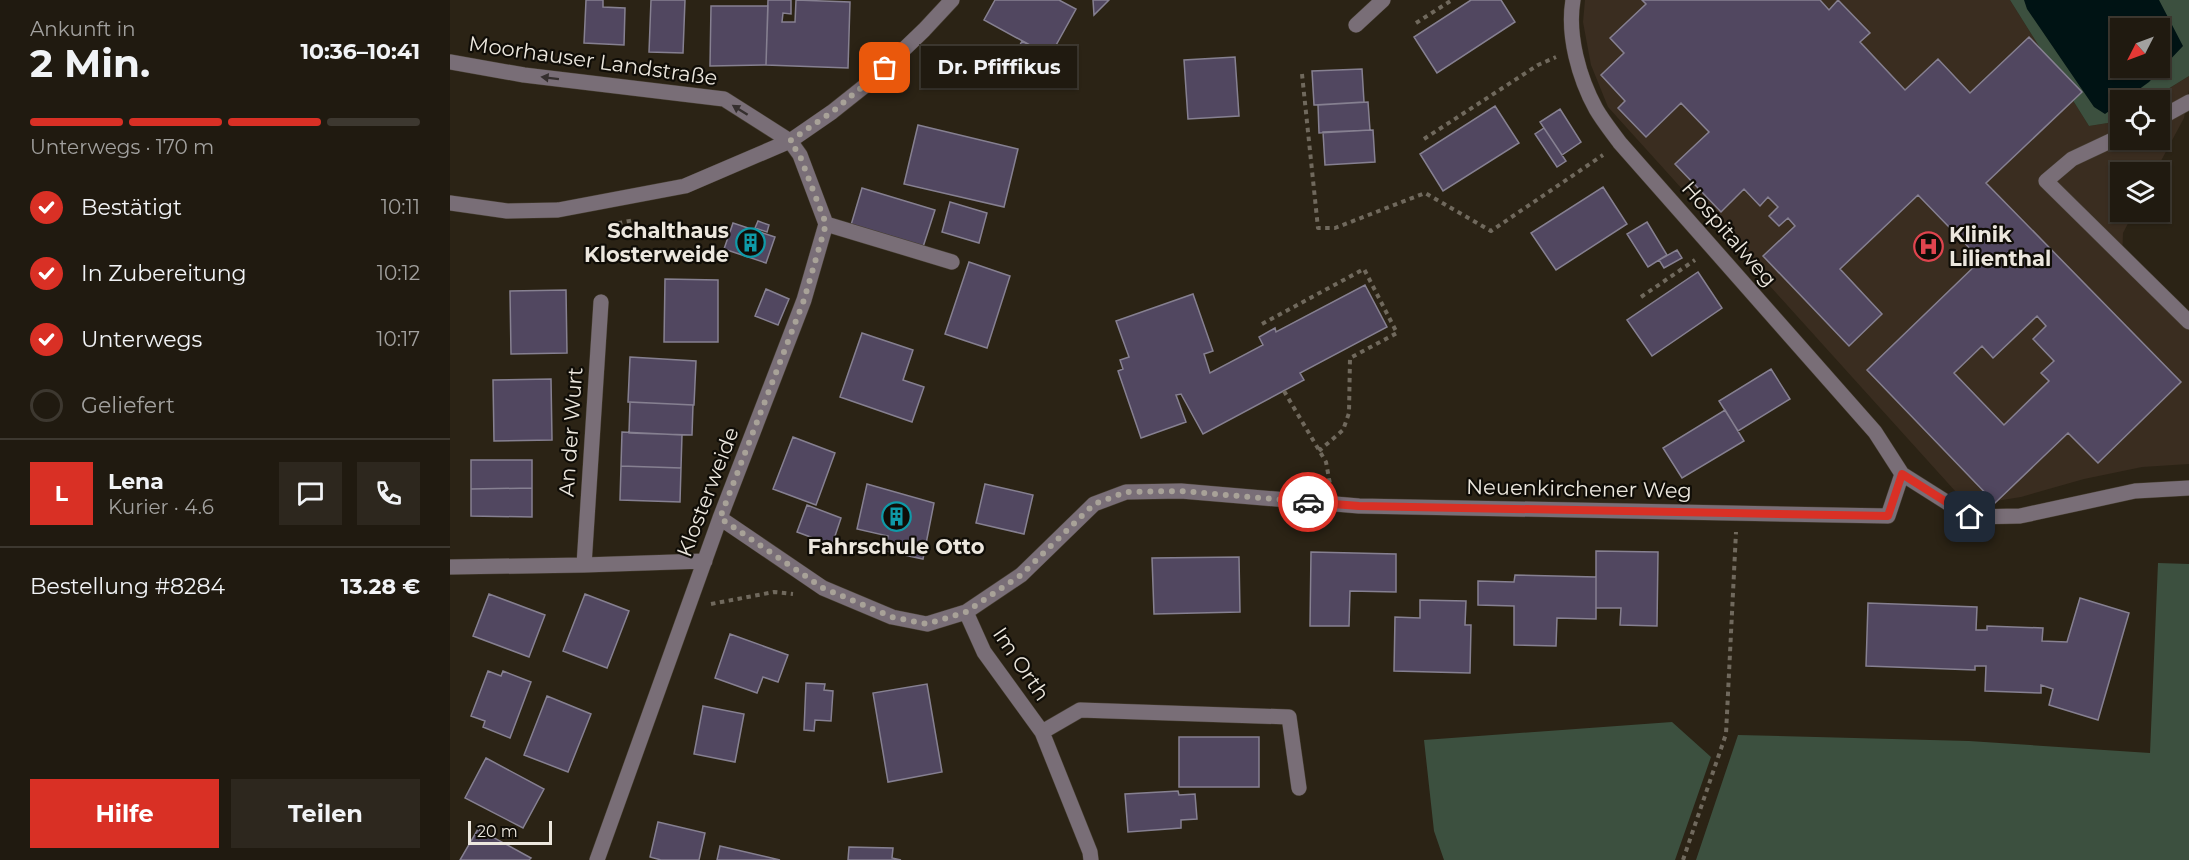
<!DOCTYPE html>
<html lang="de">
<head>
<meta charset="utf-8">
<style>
	body { margin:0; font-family:Montserrat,sans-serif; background:#2d271e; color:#f1f3f6; height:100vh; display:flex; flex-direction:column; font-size:22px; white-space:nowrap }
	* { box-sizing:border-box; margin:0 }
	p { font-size:20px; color:#a2a19f }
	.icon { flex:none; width:33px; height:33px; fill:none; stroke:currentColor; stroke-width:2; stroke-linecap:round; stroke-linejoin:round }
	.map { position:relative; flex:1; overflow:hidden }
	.details { display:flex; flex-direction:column; background:#201a10; width:450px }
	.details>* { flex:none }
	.needle { width:39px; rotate:228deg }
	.buttons { position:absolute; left:1660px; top:18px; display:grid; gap:12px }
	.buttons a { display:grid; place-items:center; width:60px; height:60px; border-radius:0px; background:#201a10; box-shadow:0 2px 4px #0004,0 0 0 2px #3d3830; font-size:30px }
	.scale { position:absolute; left:18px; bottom:15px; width:84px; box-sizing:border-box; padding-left:6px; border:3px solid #ece7de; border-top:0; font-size:16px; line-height:21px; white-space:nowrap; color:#ece7de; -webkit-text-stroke:4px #100d07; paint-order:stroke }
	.pin { position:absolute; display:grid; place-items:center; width:51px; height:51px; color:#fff; margin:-26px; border-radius:12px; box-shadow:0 3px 9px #0006 }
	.courier { position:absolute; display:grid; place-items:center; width:60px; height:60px; margin:-30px; border:4px solid #d93025; border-radius:50%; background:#fff; color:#222; box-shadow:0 2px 8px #0007 }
	.bubble { position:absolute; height:42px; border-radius:0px; background:#201a10; box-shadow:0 2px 4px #0004,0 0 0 2px #3d3830; font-size:20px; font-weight:700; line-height:42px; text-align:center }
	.overview em { font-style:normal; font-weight:700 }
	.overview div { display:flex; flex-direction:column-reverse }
	.overview { display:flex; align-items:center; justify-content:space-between; height:102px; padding:0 30px }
	h1 { font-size:39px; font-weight:700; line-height:45px }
	.bar { display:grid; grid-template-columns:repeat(4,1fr); gap:9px 6px; align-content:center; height:72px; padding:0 30px }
	.bar i { height:8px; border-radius:4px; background:#3d3830 }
	.bar .active { background:#d93025 }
	.bar p { grid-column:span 4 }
	.line { display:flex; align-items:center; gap:15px; padding:0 30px; border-top:2px solid #3d3830 }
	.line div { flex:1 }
	.round { display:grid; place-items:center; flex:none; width:63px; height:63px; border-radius:0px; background:#2d271e }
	ol { padding:0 30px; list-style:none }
	li { display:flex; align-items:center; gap:18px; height:66px }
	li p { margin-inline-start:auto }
	li .icon { padding:6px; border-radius:50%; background:#d93025; color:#fff; stroke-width:4 }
	li:last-child { color:#a2a19f }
	li i { width:33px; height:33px; border:3px solid #3d3830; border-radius:50% }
	.primary-button { display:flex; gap:12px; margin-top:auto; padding:12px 30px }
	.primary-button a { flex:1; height:69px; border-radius:0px; background:#d93025; color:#fff; font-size:24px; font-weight:700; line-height:69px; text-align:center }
	.primary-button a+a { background:#2d271e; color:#f1f3f6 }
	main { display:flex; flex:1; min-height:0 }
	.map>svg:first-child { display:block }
	.medical { fill:#3a2d20 }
	.green { fill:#3c503f; fill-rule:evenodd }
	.water { fill:#001314; fill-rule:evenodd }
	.building { fill:#514760; stroke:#868091; stroke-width:1.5; fill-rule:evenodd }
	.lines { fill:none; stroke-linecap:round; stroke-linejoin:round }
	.minor-casing { stroke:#463e31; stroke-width:16 }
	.path { stroke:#70695d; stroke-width:4; stroke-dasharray:4.5 4.5; stroke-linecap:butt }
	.minor { stroke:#796e77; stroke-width:15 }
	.oneway { fill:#352f2e }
	.done { stroke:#a8a298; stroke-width:6; stroke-dasharray:0 10.8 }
	.route { stroke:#d93025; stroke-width:8 }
	.labels { text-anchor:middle; stroke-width:4.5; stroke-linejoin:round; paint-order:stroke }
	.street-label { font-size:21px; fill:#ece7de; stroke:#100d07 }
	.poi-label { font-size:21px; font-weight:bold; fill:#ece7de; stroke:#100d07; text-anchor:end }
</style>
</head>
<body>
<main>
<section class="details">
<div class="overview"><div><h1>2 Min.</h1><p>Ankunft in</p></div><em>10:36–10:41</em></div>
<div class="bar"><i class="active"></i><i class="active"></i><i class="active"></i><i></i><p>Unterwegs · 170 m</p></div>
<ol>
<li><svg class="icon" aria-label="check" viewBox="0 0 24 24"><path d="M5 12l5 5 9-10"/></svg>Bestätigt<p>10:11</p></li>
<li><svg class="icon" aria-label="check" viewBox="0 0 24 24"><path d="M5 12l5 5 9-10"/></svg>In Zubereitung<p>10:12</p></li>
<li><svg class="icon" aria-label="check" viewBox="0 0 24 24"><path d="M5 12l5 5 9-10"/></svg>Unterwegs<p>10:17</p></li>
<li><i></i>Geliefert</li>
</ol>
<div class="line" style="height:108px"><b class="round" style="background:#d93025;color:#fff">L</b><div><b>Lena</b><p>Kurier · 4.6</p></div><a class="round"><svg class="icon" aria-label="chat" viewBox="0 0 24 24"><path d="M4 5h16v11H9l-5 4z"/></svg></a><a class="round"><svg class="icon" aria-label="phone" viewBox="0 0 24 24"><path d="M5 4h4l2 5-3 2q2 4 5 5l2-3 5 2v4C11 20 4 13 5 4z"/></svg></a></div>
<div class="line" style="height:78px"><div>Bestellung #8284</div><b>13.28 €</b></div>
<div class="primary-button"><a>Hilfe</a><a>Teilen</a></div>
</section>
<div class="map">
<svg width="1739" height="860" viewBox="0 0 1739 860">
	<rect width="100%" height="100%" fill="#2b2315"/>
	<path class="medical" d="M1135 0H1560L1639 126 1664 122 1671 118V140H1710V100H1700L1739 76V90L1734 118 1705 172H1671V212H1684L1673 233 1672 261 1739 329V464L1692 467 1634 479 1571 497 1533 503 1515 502 1158 107 1141 65 1133 22Z"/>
	<path class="green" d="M1560 0H1739V76L1700 100H1671V118L1664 122 1639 126ZM1671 28H1710V68H1671Z
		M1708 563 1739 564V860H1246L1288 735 1519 741 1700 753Z
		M1222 722 1261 757 1225 860H994L984 831 974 740Z"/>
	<path class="water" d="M1574 0H1709L1733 46 1699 82 1655 114 1644 107 1577 9ZM1671 28H1710V68H1671Z"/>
	<path class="building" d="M136 0H153V7L175 8 174 45 134 43Z
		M201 0H235L233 53 199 52Z
		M318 0H341V14L333 13 332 22H345L346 0 400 2 398 68 316 65Z
		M545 0H609L626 9 600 56 534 20Z
		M643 0H659L644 15Z
		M1021 0H1051L1065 22 987 73 964 37Z
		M1192 0H1370L1379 10 1388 0 1420 33 1410 42 1455 90 1488 59 1520 93 1579 37 1632 92 1536 183 1731 382 1648 463 1618 433 1545 503 1417 370 1531 260 1468 195 1390 269 1432 314 1399 346 1313 256 1345 226 1338 218 1329 226 1319 216 1328 207 1318 197 1310 206 1294 189 1271 212 1225 164 1259 132 1231 103 1196 137 1168 108 1175 101 1151 75 1174 53 1160 38 1196 4ZM1587 316 1596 326 1583 339 1604 361 1591 373 1599 381 1554 425 1504 373 1532 346 1543 358Z
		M261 6H318L316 65 260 66Z
		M572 41 603 58 597 69 584 70 563 58Z
		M785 57 789 116 738 119 734 60Z
		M912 69 914 102 864 105 862 71Z
		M918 102 920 130 869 133 868 105Z
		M1045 106 1069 143 993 191 970 154Z
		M1110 109 1131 142 1112 155 1090 122Z
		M468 125 568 149 554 207 454 184Z
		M1094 128 1116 161 1107 167 1085 134Z
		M923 130 925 162 875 165 873 132Z
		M1153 187 1177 224 1106 270 1081 233Z
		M412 188 485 210 473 247 401 225Z
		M500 202 537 213 529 243 492 232Z
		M308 221 319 225 317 232 305 228Z
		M1197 222 1217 255 1198 267 1177 234Z
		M283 223 325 237 316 263 274 249Z
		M1227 250 1232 258 1214 268 1209 260Z
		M519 262 560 276 537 348 495 334Z
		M1248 272 1272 308 1202 356 1177 320Z
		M215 279 268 280V342H214Z
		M915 285 937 327 850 373 854 380 753 434 731 394 726 395 736 422 691 438 668 371 673 369 670 360 679 357 666 321 743 294 763 351 754 354 760 373 813 345 809 337 825 328 826 332Z
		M316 289 339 299 328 325 305 316Z
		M116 290 117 353 61 354 60 291Z
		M412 333 463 350 453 380 474 387 462 422 390 397Z
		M180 357 246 361 244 405 178 402Z
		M1321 369 1340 399 1288 431 1269 401Z
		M101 379 102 440 44 441 43 380Z
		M180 402 243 405 242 435 179 433Z
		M1275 410 1294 441 1232 478 1213 448Z
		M172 432 232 435 231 468 171 466Z
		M343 437 385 453 366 505 323 489Z
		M21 460H82V488L21 489Z
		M171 466 231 468 230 502 170 500Z
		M417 484 484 503 473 559 435 551 438 536 407 529Z
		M535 484 583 495 574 534 526 523Z
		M82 488V517L21 516V489Z
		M357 505 391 518 382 545 347 532Z
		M1146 551 1208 552 1207 626 1170 625 1171 608H1146Z
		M861 552 946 554V592L900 591 899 626H860Z
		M789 557 790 612 704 614 702 558Z
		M1065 575 1146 577V619L1107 618 1106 646 1064 645V606L1028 605V581L1064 582Z
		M39 594 95 615 79 657 23 636Z
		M135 594 179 611 157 668 113 651Z
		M1630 598 1679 613 1648 720 1599 705 1603 689 1591 685V693L1535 691 1536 666H1525V670L1416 666 1418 603 1527 607 1526 630H1537V626L1593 628 1592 641 1617 642Z
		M970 600 1016 601 1015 625H1021L1020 673 944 671 945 617 970 618Z
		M280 634 338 655 328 682 313 677 307 693 265 678Z
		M38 671 51 676 53 671 81 682 60 738 33 727 35 721 21 716Z
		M356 683 375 684 374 690 383 691 381 721 365 720 364 731 354 730Z
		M477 684 492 772 438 782 423 693Z
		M97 696 141 714 118 772 74 755Z
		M253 706 294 714 285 762 244 754Z
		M729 737H809V787H729Z
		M36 758 94 789 73 828 15 798Z
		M728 791 729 795 745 794 747 819 731 820V828L678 832 675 794Z
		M208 822 255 833 249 860H211L200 857Z
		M28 829 81 858 79 860H10Z
		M270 846 330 860H267Z
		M399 847 443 848 442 858 451 860H398Z"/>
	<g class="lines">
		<defs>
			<path id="minor" d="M1123 0C1117 35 1129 78 1146 109 1153 121 1162 132 1170 143L1425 432 1452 474
				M906 25 933 0
				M0 62 74 75 274 99 340 141 350 155 376 224 354 300 270 518 147 860
				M1710 118 1739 102
				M1671 136 1622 159 1596 181 1739 322
				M0 203 57 211 108 210 235 186 340 141 382 112 421 81 474 30 502 0
				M376 224 502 262
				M270 518 373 588 442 617 477 624 516 612 534 652 592 732 640 852 641 860
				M134 565 151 302
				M0 567 134 565 255 561
				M516 612 571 575 644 504 676 492 731 491 909 506 1438 516 1452 474 1520 517 1570 516 1685 491 1739 488
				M592 732 630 710 839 717 849 788"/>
		</defs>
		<use href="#minor" class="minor-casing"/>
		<path class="path" d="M966 23 1002 0
			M852 74 868 228H885L975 193 1041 231 1153 155
			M974 139 1088 65 1106 57
			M159 225 184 220
			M1191 297 1245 260
			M812 324 914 269 947 333 900 358 899 413 893 430 869 451
			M834 391 876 462 880 484
			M261 604 324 592 343 594
			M1233 860 1276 734 1286 532"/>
		<use href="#minor" class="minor"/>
	</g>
	<defs><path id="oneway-solid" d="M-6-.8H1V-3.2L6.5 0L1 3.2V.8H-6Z" transform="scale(1.5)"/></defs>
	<g class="oneway">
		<use href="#oneway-solid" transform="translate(100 78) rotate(-173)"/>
		<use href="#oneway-solid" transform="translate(290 110) rotate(-148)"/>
	</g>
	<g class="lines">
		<path class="done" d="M435 68 382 112 340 141 350 156 376 224 354 300 270 518 373 588 442 617 477 624 516 612 571 575 644 504 676 492 731 491 858 502"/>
		<path class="route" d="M858 502 909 506 1438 516 1452 474 1520 517"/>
	</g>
	<defs>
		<symbol id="building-ring" viewBox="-11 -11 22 22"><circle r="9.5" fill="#100d07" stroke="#0f9aa8" stroke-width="1.5"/><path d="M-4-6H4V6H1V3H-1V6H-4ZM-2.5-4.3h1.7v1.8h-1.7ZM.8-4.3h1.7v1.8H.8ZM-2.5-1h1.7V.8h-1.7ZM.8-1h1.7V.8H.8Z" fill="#0f9aa8"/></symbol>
		<symbol id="hospital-ring" viewBox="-11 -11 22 22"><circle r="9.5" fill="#100d07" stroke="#e0444e" stroke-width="1.5"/><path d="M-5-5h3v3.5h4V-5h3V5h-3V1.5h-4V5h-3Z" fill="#e0444e"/></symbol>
	</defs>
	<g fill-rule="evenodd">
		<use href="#building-ring" x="284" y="226" width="33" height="33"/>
		<use href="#hospital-ring" x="1462" y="230" width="33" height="33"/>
		<use href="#building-ring" x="430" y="500" width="33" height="33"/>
	</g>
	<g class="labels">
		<g class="street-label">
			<text transform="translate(143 61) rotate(8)" y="7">Moorhauser Landstraße</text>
			<text transform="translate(1279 234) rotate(49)" y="7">Hospitalweg</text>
			<text transform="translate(121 432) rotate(-86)" y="7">An der Wurt</text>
			<text transform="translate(1129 489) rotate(1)" y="7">Neuenkirchener Weg</text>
			<text transform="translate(258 492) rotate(-69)" y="7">Klosterweide</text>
			<text transform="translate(571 664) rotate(56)" y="7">Im Orth</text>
		</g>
		<g class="poi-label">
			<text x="279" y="238">Schalthaus<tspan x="279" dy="24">Klosterweide</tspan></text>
			<text x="1499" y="242" text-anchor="start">Klinik<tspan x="1499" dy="24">Lilienthal</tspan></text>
			<text x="446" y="554" text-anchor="middle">Fahrschule Otto</text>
		</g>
	</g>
</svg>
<div class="buttons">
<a><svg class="needle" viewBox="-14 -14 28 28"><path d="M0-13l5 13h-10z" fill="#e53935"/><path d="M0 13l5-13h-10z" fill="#a2a19f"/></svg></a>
<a><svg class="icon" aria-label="locate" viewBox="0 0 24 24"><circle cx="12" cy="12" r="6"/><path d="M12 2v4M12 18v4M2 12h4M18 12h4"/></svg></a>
<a><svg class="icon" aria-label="layers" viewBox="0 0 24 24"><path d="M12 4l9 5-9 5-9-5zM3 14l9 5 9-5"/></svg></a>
</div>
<div class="scale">20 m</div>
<div class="pin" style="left:435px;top:68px;background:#ea580c"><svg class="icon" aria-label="bag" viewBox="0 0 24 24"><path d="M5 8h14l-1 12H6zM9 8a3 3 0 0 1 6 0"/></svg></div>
<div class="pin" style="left:1520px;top:517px;background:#1f2937"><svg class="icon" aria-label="home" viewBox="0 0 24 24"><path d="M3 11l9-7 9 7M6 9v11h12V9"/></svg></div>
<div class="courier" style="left:858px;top:502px"><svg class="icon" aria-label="car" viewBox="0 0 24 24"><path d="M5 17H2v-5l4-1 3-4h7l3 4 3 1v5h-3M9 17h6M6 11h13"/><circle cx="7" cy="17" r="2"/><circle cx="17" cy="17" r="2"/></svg></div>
<div class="bubble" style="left:471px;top:46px;width:156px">Dr. Pfiffikus</div>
</div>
</main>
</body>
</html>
